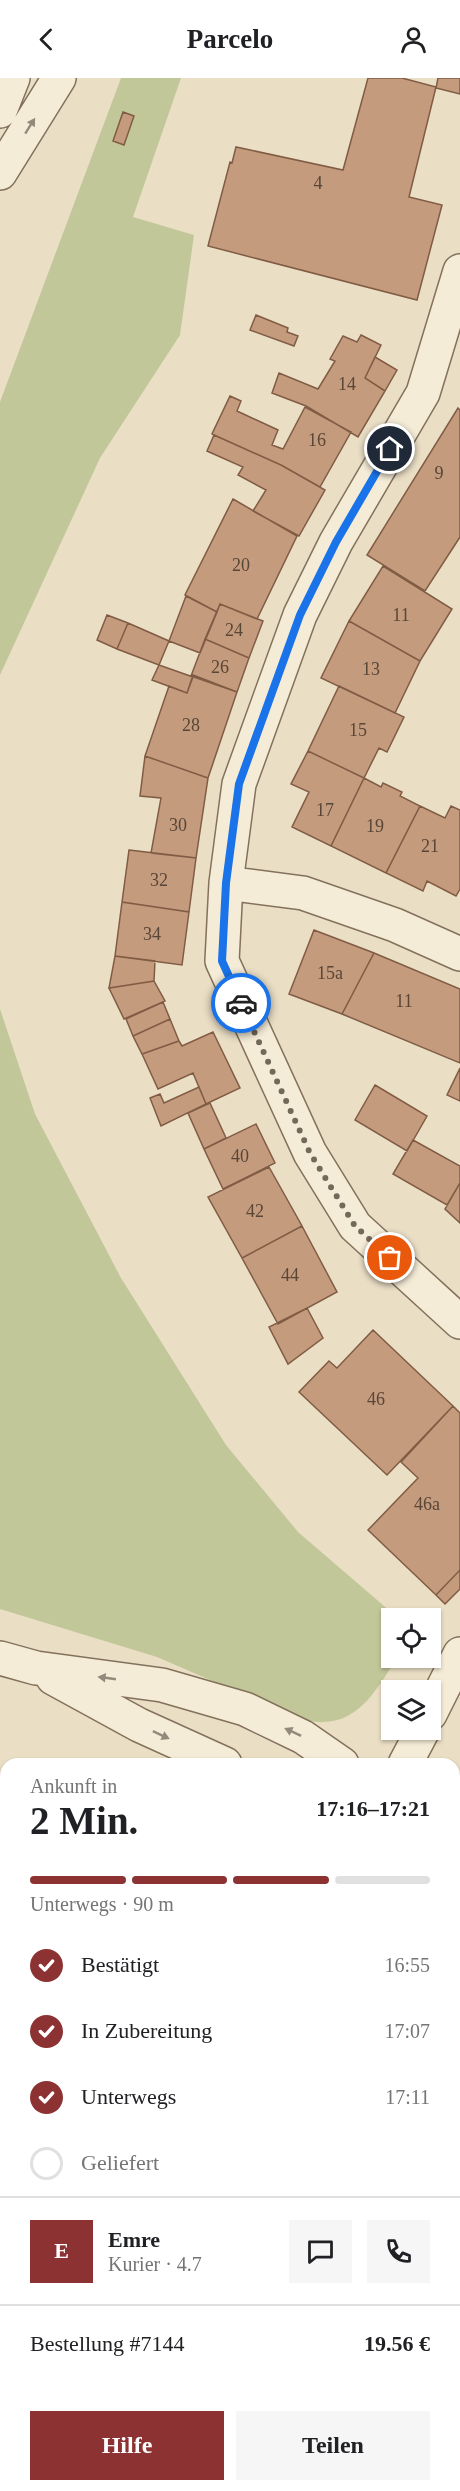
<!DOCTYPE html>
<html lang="de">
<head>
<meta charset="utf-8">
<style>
	body { margin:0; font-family:"Times New Roman",serif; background:#f6f6f6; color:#202124; height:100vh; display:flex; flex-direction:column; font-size:22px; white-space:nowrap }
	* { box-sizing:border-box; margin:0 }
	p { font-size:20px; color:#757577 }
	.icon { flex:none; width:33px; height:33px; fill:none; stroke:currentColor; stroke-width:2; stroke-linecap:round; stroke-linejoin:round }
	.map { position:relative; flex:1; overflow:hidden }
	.panel { position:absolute; left:0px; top:1680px; width:460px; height:734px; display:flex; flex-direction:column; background:#fff; border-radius:18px 18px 0 0; box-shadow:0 2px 4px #0004 }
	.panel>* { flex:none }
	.tools { position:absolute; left:381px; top:1530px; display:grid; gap:12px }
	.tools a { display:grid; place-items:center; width:60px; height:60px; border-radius:0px; background:#fff; box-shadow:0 2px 4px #0004; font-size:30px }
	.pin { position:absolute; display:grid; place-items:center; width:51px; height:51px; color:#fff; margin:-26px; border:3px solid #fff; border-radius:50%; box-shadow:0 2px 6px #0007 }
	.courier { position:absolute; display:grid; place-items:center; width:60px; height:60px; margin:-30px; border:4px solid #1a73e8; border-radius:50%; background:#fff; color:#222; box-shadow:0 2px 8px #0007 }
	.head em { font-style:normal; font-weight:600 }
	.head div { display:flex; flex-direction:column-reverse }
	.head { display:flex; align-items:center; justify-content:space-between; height:102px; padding:0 30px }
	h1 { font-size:39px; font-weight:600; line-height:45px }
	.bar { display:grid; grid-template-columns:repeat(4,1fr); gap:9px 6px; align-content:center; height:72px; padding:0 30px }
	.bar i { height:8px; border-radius:4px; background:#e0e0e0 }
	.bar .on { background:#8d3233 }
	.bar p { grid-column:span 4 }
	.line { display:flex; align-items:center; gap:15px; padding:0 30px; border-top:2px solid #e0e0e0 }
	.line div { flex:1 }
	.round { display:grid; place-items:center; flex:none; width:63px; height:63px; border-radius:0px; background:#f6f6f6 }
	ol { padding:0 30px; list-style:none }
	li { display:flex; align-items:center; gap:18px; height:66px }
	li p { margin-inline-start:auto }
	li .icon { padding:6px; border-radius:50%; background:#8d3233; color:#fff; stroke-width:4 }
	li:last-child { color:#757577 }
	li i { width:33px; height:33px; border:3px solid #e0e0e0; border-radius:50% }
	.action { display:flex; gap:12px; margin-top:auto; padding:12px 30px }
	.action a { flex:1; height:69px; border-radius:0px; background:#8d3233; color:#fff; font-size:24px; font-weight:600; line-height:69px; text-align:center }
	.action a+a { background:#f6f6f6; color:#202124 }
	header { display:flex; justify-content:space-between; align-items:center; height:78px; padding:0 30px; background:#fff; font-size:27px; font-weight:600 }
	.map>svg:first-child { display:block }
	.green { fill:#c2c79a }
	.building { fill:#c59b7e; stroke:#805c44; stroke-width:1.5 }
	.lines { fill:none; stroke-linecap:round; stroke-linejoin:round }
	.minor-casing { stroke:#83715c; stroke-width:36 }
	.tertiary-casing { stroke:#83715c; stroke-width:36 }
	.minor { stroke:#f5ecd7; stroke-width:33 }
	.tertiary { stroke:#f5ecd7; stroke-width:33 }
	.oneway { fill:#948a7b }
	.done { stroke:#746859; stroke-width:6; stroke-dasharray:0 10.8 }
	.route { stroke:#1a73e8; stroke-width:8 }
	.labels { text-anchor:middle; stroke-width:4.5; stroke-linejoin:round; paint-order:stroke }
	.number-label { font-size:18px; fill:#584637 }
</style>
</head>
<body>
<header><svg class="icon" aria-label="back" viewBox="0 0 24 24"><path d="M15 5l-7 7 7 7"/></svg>Parcelo<svg class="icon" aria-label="person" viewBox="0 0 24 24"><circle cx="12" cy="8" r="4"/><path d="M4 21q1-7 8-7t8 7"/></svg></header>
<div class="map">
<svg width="460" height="2413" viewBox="0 0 460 2413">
	<rect width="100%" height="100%" fill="#eadec5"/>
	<path class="green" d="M121 0H181L133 139 194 157 180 257 100 380 0 597V324Z
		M0 931 35 1036 121 1200 226 1367 298 1454 398 1540H392V1580H397C379 1607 361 1644 323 1644 316 1645 307 1642 300 1641L157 1579 0 1531Z"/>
	<path class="building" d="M368 0H402L436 9 409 119 442 127 417 222 208 168 230 84 232 85 236 69 343 92Z
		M438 0H460V16L436 10Z
		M123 34 134 38 124 67 113 63Z
		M256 237 288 250 287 254 298 258 294 268 250 252Z
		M361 257 381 267 365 300 385 313 358 359 306 328 272 315 279 295 318 311 335 283 330 281 343 258 357 264Z
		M375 279 397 292 385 313 365 300Z
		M230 318 241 323 237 333 278 352 272 367 283 371 305 329 351 354 320 409 281 387 212 356Z
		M458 330 460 332V459L425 513 367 477Z
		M214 357 281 387 325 412 299 458 253 433 266 412 238 397 243 389 207 373Z
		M233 421 297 458 257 541 220 526 217 534 185 517Z
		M383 488 452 531 420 583 349 543Z
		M186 518 217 534 200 575 169 563Z
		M220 526 263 543 249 580 205 561Z
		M107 537 128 545 117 571 97 562Z
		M349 543 420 583 395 635 321 600Z
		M128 545 169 563 159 587 117 571Z
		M205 561 249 580 237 614 191 598Z
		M159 587 193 599 187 615 152 602Z
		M193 597 237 614 208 700 145 678 169 608 187 615Z
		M339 608 404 639 387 674 379 670 364 700 308 673Z
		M308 673 364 700 331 768 292 749 309 714 291 706Z
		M145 678 208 700 196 780 151 775 161 720 140 718Z
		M364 700 381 709 383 705 402 714 400 718 420 728 386 795 331 768Z
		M420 728 445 740 451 728 460 732V811L456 818 427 803 423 813 386 795Z
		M129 772 196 780 189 834 122 824Z
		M122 824 189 834 182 887 115 878Z
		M314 852 374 875 342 936 289 916Z
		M374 875 460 911V985L342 936Z
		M115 878 155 883 154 903 109 910Z
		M154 903 165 923 124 941 109 910Z
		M163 924 170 941 133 958 126 941Z
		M170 941 179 963 142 976 133 958Z
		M213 954 240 1010 206 1026 193 995 158 1011 142 976 179 963 182 968Z
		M460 990V1023L447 1017Z
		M375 1007 427 1038 407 1073 355 1042Z
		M199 1009 206 1026 161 1048 150 1020 160 1016 164 1025Z
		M210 1025 226 1060 204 1071 188 1035Z
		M256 1046 275 1085 223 1111 204 1071Z
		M413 1062 460 1088V1105L447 1127 393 1096Z
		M269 1089 302 1148 242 1180 208 1119Z
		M460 1105V1145L445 1131Z
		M302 1148 337 1214 278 1246 242 1180Z
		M307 1230 323 1260 288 1286 269 1249Z
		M373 1252 453 1328 387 1397 299 1314 329 1283 337 1290Z
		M453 1328 460 1335V1492L436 1517 368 1452 418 1400 401 1384Z
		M460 1492V1511L445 1526 436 1517Z
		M6 1831V1858L0 1854V1845Z
		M454 1878 460 1883V1890L454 1897Z
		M460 1890V1921L454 1916V1897Z
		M454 1952 460 1956V2001L454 1998Z
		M454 1998 460 2001V2037L454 2034Z
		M460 2050V2096L454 2093V2058Z
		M454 2093 460 2096V2124L454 2121Z
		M6 2117V2215L0 2212V2129Z
		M454 2121 460 2124V2146L454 2143Z
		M6 2220V2308L0 2305V2232Z
		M0 2305 6 2308 5 2361 0 2359Z
		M96 2408H175L172 2413H94Z"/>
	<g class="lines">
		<defs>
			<path id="minor" d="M460 193 423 315 336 464 300 537 239 706 226 805 222 883 310 1075 355 1148 460 1244
				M226 805 303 815 395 847 460 876
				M430 1636 460 1576
				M405 1686 423 1652
				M46 2413 48 2408"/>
			<path id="tertiary" d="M0 33 13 0
				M0 95 59 0
				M0 1580 36 1590 162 1607 245 1631 303 1659 342 1686
				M53 1600 139 1647 225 1686
				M454 1765 460 1769
				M454 1823 460 1826"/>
		</defs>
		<use href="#minor" class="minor-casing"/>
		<use href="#tertiary" class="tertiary-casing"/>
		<use href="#minor" class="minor"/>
		<use href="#tertiary" class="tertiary"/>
	</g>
	<defs><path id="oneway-solid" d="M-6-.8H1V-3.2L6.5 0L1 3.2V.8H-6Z" transform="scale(1.5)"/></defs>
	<g class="oneway">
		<use href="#oneway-solid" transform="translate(30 48) rotate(-58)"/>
		<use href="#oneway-solid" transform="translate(107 1600) rotate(-172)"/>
		<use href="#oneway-solid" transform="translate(293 1654) rotate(-155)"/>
		<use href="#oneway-solid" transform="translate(161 1657) rotate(25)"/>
	</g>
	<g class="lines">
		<path class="done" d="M241 925 310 1075 355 1148 390 1180"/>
		<path class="route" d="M241 925 222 883 226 805 239 706 300 537 336 464 390 371"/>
	</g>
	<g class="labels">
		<g class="number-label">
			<text x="318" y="111">4</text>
			<text x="347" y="312">14</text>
			<text x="317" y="368">16</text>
			<text x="439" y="401">9</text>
			<text x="241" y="493">20</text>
			<text x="401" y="543">11</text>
			<text x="234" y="558">24</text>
			<text x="220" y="595">26</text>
			<text x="371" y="597">13</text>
			<text x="191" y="653">28</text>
			<text x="358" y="658">15</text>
			<text x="325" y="738">17</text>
			<text x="178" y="753">30</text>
			<text x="375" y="754">19</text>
			<text x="430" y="774">21</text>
			<text x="159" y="808">32</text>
			<text x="152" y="862">34</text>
			<text x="330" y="901">15a</text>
			<text x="404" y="929">11</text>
			<text x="240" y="1084">40</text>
			<text x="255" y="1139">42</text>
			<text x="290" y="1203">44</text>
			<text x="376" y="1327">46</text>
			<text x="427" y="1432">46a</text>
		</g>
	</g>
</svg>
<div class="tools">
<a><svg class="icon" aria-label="locate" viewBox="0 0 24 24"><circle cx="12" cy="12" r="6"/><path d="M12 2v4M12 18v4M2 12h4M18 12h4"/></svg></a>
<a><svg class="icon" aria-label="layers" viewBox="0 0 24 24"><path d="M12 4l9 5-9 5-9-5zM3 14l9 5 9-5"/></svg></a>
</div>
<div class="pin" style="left:390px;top:1180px;background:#ea580c"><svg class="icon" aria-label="bag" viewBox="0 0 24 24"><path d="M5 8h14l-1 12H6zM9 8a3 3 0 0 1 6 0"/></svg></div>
<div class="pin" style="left:390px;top:371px;background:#1f2937"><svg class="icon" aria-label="home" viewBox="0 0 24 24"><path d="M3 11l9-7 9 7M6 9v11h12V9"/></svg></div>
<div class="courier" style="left:241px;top:925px"><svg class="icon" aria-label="car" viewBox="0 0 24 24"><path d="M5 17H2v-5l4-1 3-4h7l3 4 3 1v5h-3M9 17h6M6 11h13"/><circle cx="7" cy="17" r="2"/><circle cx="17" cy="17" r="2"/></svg></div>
<section class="panel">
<div class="head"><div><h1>2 Min.</h1><p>Ankunft in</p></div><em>17:16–17:21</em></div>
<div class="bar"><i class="on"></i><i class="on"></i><i class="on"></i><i></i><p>Unterwegs · 90 m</p></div>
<ol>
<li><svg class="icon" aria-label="check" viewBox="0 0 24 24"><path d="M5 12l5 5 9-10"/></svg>Bestätigt<p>16:55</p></li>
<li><svg class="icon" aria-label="check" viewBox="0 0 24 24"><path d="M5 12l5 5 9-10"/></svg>In Zubereitung<p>17:07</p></li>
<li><svg class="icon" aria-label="check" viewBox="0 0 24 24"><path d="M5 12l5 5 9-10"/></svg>Unterwegs<p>17:11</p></li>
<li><i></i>Geliefert</li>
</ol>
<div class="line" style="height:108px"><b class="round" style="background:#8d3233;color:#fff">E</b><div><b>Emre</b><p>Kurier · 4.7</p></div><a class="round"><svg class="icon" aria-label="chat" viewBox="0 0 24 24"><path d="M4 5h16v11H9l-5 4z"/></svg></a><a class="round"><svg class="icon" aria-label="phone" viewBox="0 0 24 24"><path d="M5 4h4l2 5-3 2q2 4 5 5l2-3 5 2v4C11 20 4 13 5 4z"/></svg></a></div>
<div class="line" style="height:78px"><div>Bestellung #7144</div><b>19.56 €</b></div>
<div class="action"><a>Hilfe</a><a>Teilen</a></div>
</section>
</div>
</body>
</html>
